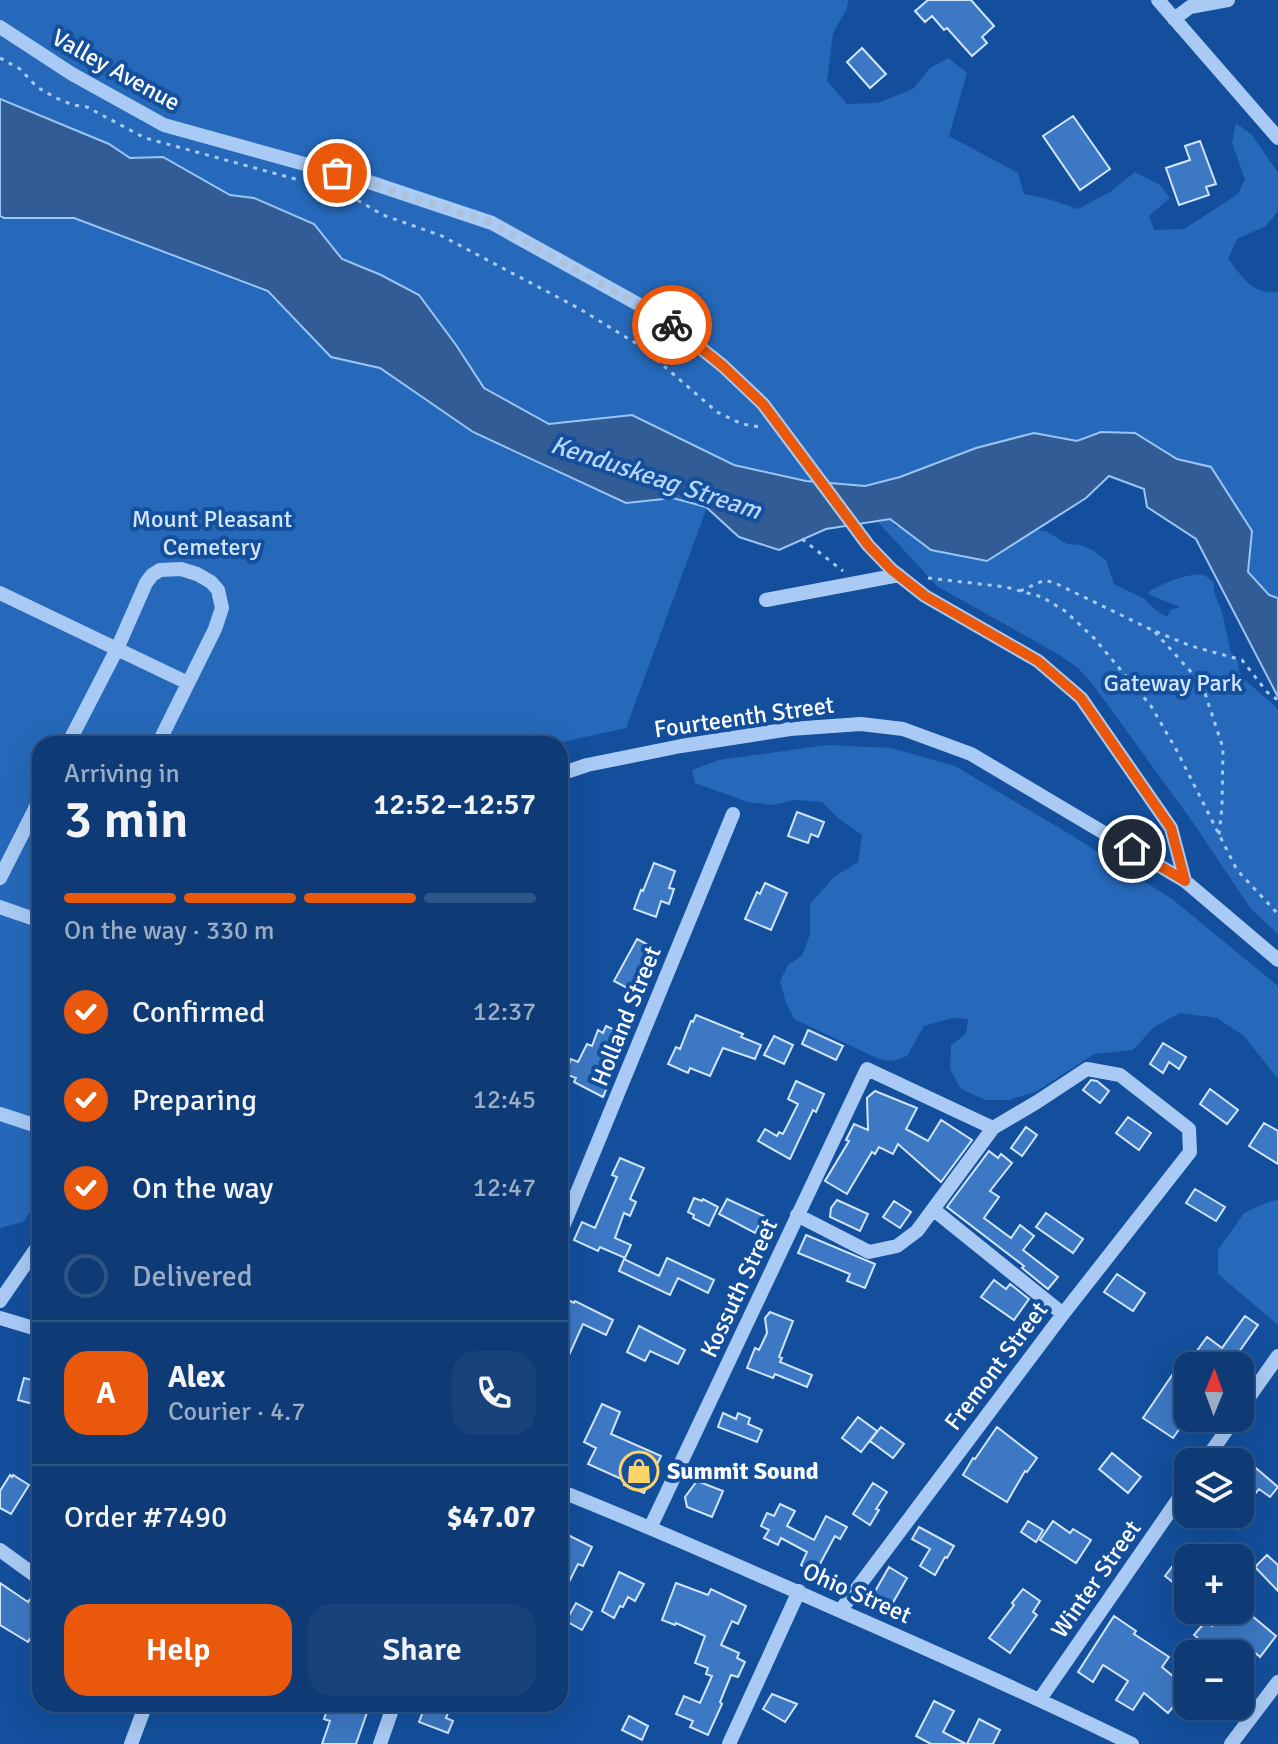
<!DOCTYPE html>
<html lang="en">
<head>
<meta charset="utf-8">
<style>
	body { margin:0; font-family:Signika,sans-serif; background:#17427a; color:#f1f3f6; height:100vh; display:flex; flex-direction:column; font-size:30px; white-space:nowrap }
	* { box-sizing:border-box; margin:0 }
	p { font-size:26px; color:#9badc5 }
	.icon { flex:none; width:44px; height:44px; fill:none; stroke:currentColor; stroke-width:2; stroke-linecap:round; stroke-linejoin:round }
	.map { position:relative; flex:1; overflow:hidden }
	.details { position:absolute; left:32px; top:736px; width:536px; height:976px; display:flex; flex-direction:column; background:#0e3b75; border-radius:24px; box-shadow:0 8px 32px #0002,0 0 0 2px #2e5587 }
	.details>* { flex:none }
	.needle { width:52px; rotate:1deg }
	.tools { position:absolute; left:1174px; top:1352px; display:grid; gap:16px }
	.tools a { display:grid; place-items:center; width:80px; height:80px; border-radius:16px; background:#0e3b75; box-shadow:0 8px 32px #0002,0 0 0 2px #2e5587; font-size:40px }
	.pin { position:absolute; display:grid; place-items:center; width:68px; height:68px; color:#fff; margin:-34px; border:4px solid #fff; border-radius:50%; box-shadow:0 2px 8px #0007 }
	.courier { position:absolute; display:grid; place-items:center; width:80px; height:80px; margin:-40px; border:6px solid #ea580c; border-radius:50%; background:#fff; color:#222; box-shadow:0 2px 10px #0007 }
	.headline em { font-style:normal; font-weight:600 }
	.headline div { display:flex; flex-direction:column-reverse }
	.headline { display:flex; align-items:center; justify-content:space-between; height:136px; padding:0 32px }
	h1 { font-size:52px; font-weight:600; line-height:60px }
	.bar { display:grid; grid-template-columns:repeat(4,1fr); gap:12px 8px; align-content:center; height:96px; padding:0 32px }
	.bar i { height:10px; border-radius:6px; background:#2e5587 }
	.bar .selected { background:#ea580c }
	.bar p { grid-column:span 4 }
	.line { display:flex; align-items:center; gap:20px; padding:0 32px; border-top:2px solid #2e5587 }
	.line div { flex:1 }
	.round { display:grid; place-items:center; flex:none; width:84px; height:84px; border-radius:24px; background:#17427a }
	ol { padding:0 32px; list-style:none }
	li { display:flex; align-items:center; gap:24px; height:88px }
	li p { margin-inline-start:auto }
	li .icon { padding:8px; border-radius:50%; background:#ea580c; color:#fff; stroke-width:4 }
	li:last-child { color:#9badc5 }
	li i { width:44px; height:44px; border:4px solid #2e5587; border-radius:50% }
	.cta { display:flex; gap:16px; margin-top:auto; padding:16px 32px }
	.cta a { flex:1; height:92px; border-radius:24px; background:#ea580c; color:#fff; font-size:32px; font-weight:600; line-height:92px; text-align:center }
	.cta a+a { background:#17427a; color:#f1f3f6 }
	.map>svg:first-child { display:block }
	.green { fill:#2669ba }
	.water { fill:#315c95; stroke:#9ac5f7; stroke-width:2 }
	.building { fill:#3c78c3; stroke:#d1e5fd; stroke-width:2 }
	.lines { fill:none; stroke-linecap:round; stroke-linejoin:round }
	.path { stroke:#a8caf4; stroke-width:3; stroke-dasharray:4 6; stroke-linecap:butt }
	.minor { stroke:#a8caf4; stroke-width:14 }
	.done { stroke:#acc1dc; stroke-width:8; stroke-dasharray:0 14.4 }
	.route { stroke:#ea580c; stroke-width:10 }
	.labels { text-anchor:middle; stroke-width:8; stroke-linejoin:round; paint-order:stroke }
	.street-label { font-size:24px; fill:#fff; stroke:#134f9c }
	.park-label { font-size:24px; fill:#d1e5fd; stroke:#134f9c }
	.poi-label { font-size:24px; font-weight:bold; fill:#fff; stroke:#134f9c; text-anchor:start }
	.water-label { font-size:26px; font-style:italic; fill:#b5d5fa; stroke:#134f9c }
</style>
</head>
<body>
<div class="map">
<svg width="1278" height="1744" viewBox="0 0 1278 1744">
	<rect width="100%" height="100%" fill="#134f9c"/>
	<path class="green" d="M0 0H848L847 8 833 33 827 81 847 104 878 103 913 89 930 68 948 58 967 73 949 136 1018 173 1024 194 1045 198 1078 209 1110 192 1135 172 1160 185 1170 198 1149 216 1154 230 1184 229 1238 194 1245 179 1232 143 1236 123 1252 135 1278 173V211L1266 226 1237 239 1228 259C1243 277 1252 295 1278 292V598L1269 595 1248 572 1252 531 1212 467 1177 459 1135 433 1101 432 1077 441 1034 433 976 448 900 477 865 486 806 481 734 465 716 456 617 417 549 424 484 388 456 345 381 275 342 259 314 224 254 198 230 195 163 157 130 158 109 144 0 99Z
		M0 216 4 218H74L268 291 331 357 380 368 473 432 626 503 673 498 707 507 626 728 553 744H40V1198L23 1222 0 1228Z
		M891 516 895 526C923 536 947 557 978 558L1037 530 1046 531 1067 544 1081 545 1094 551 1106 560 1114 584 1143 598 1158 612 1167 617 1171 610 1180 607 1150 595 1148 593C1154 586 1194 571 1204 575 1208 577 1211 581 1214 583V592L1222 612 1231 653 1238 661 1239 672 1247 682 1274 705 1278 710V934L1251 909 1194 824 1094 686 1079 669 1061 656 937 586 877 521Z
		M827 745 891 748 955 766 1071 835 1172 899 1278 986V1079L1244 1036 1217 1018 1180 1013 1154 1027 1133 1050 1094 1054 1037 1091 1009 1100H985L961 1089 950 1069 951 1045 966 1034 968 1019 952 1018 924 1026 907 1056 892 1061 879 1059 794 1019 786 1003 780 981 788 965 802 956 810 934V904L834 877 858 862 862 835 839 819 822 802 796 800 771 805 748 802 695 783 692 770 719 760Z
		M1278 1200V1325L1218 1274V1250L1244 1213 1268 1202Z"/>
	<path class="water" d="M0 99 109 144 130 158 163 157 230 195 254 198 314 224 342 259 381 275 419 295 456 345 484 388 549 424 632 415 734 465 806 481 865 486 900 477 976 448 1034 433 1077 441 1101 432 1135 433 1177 459 1211 467 1252 531 1248 572 1269 595 1278 598V697L1196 539 1147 507 1144 489 1109 476 1086 498 987 561 931 550 890 519 826 529 779 550 739 537 706 507 673 498 626 503 473 432 380 368 331 357 268 291 74 218H4L0 216Z"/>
	<path class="building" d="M928 0H971L994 26 982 37 987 43 972 56 947 28 944 30 932 16 925 22 915 11Z
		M862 48 886 74 870 88 847 62Z
		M1073 116 1110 169 1080 190 1043 136Z
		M1200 141 1216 184 1206 187 1209 195 1179 205 1166 168 1190 160 1185 146Z
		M797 812 824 822 818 837 811 834 808 843 788 836Z
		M654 863 675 871 669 888 674 889 669 904 661 901 656 917 634 909 641 890 643 891Z
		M765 883 787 893 771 930 745 919 757 892 760 894Z
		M637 939 660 951 652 966 655 968 648 980 641 976 633 991 614 981Z
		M696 1015 743 1034 741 1037 761 1045 755 1059 723 1048 710 1076 690 1068 688 1073 668 1064 676 1047 680 1049 691 1021 693 1022Z
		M606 1026 628 1036 603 1097 574 1082 576 1078 565 1074 571 1059 578 1062 587 1044 592 1046 598 1030 603 1033Z
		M808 1030 843 1046 836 1060 802 1044Z
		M774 1036 793 1045 784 1064 764 1055Z
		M1163 1043 1186 1057 1179 1069 1169 1062 1163 1073 1150 1064Z
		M1091 1080 1097 1081 1109 1091 1100 1103 1083 1090Z
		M796 1081 824 1094 816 1112 813 1110 790 1159 758 1141 765 1129 777 1136 779 1132 783 1134 798 1104 788 1099Z
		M1210 1089 1238 1110 1227 1124 1200 1104Z
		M875 1091 917 1108 906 1129 928 1141 941 1120 972 1140 941 1182 898 1144 893 1154 879 1147 875 1154 872 1152 847 1194 825 1181 849 1141 846 1140 854 1124 868 1130 867 1098Z
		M1128 1117 1151 1133 1139 1150 1116 1133Z
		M1264 1123 1278 1131V1164L1249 1146Z
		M1026 1127 1037 1135 1022 1156 1011 1148Z
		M989 1151 998 1158 1001 1154 1012 1163 990 1191 999 1197 984 1218 1011 1238 1020 1225 1034 1236 1023 1250 1058 1277 1048 1289 1022 1268 1024 1266 947 1207Z
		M620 1158 644 1168 630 1199 636 1202 630 1216 624 1213 615 1238 631 1245 625 1258 600 1247 598 1251 574 1240 582 1222 595 1228 617 1177 612 1175Z
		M1195 1189 1225 1207 1216 1221 1186 1203Z
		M694 1198 702 1201 703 1199 718 1207 709 1226 693 1218 694 1215 688 1212Z
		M727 1199 764 1216 755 1233 719 1214Z
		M837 1200 868 1214 860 1231 830 1217 831 1208Z
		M894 1201 911 1212 900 1228 883 1217Z
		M1046 1213 1083 1239 1073 1253 1036 1227Z
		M806 1235 875 1264 865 1288 847 1281 850 1274 798 1253Z
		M667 1258 714 1280 708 1293 678 1278 670 1295 619 1271 624 1259 659 1276Z
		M1117 1274 1145 1293 1133 1311 1104 1292Z
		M994 1280 1006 1289 1010 1284 1029 1299 1014 1320 981 1297Z
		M560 1296 574 1303 575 1301 613 1320 606 1335 583 1324 560 1375Z
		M770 1312 793 1321 779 1357 782 1358 780 1362 812 1375 807 1387 775 1374 773 1378 747 1368 755 1348 759 1350 767 1333 765 1318Z
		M1245 1316 1258 1325 1229 1366H1186L1207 1337 1222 1348Z
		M639 1326 685 1350 678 1364 650 1351 645 1361 627 1352Z
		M1179 1365 1188 1372V1417L1173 1438 1143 1418Z
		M24 1378 40 1382V1406L18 1400Z
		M602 1404 620 1412 611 1434 661 1456 644 1493 624 1485 626 1481 588 1464 596 1448 584 1442Z
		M723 1413 736 1419 738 1413 750 1418 748 1424 762 1430 757 1442 718 1427Z
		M858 1417 877 1431 861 1452 842 1438Z
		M881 1427 904 1444 893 1458 870 1441Z
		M997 1427 1037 1458 1027 1472 1025 1471 1007 1502 963 1475 973 1458 975 1459Z
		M1112 1453 1141 1477 1128 1493 1099 1469Z
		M1250 1463 1278 1487 1270 1497 1259 1489 1240 1513V1476Z
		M10 1475 12 1477 13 1475 29 1485 11 1514 0 1508V1491Z
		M697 1481 723 1491 712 1517 687 1507 685 1497Z
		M873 1483 887 1492 876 1509 879 1510 870 1525 853 1514Z
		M780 1504 795 1511 787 1526 814 1540 826 1516 847 1527 840 1539 835 1536 815 1573 801 1565 807 1552 781 1538 778 1545 764 1538 769 1530 761 1526 767 1513 774 1516Z
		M1219 1514H1250L1238 1529Z
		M1028 1521 1043 1530 1036 1542 1021 1532Z
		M1053 1521 1070 1533 1073 1529 1091 1540 1076 1563 1040 1540Z
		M919 1527 954 1546 947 1558 945 1557 935 1575 920 1566 930 1549 912 1539Z
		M560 1531 592 1547 583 1566 578 1564 560 1600Z
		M1267 1555 1278 1565V1591L1255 1567Z
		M1178 1559 1188 1566V1594L1165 1576Z
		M889 1567 907 1578 891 1606 873 1595Z
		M619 1572 644 1584 635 1601 628 1597 623 1607 620 1606 614 1618 602 1611Z
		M0 1583 28 1602 31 1598 40 1604V1623L28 1642 0 1625Z
		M676 1583 708 1595 711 1589 746 1606 738 1624 732 1621 721 1645 739 1653 737 1658 745 1662 738 1677 731 1675 720 1702 722 1704 708 1735 690 1727 693 1721 676 1714 684 1696 700 1703 712 1676 706 1674 708 1668 695 1663 705 1636 676 1623 675 1625 662 1620Z
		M1023 1589 1040 1601 1033 1612 1037 1615 1010 1653 989 1638 1014 1605 1012 1603Z
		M576 1603 592 1612 582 1630 566 1621Z
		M1226 1610H1245L1276 1636 1260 1657 1251 1649 1246 1654H1217L1194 1635 1206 1621 1212 1626Z
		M1114 1616 1136 1631 1134 1634 1169 1657 1162 1667 1180 1682 1175 1688 1183 1695 1168 1713 1144 1693 1133 1710 1116 1700 1128 1681 1103 1665 1093 1682 1078 1672Z
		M772 1694 797 1704 785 1722 763 1709Z
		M934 1701 954 1711 943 1732 966 1744H931L916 1736Z
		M329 1704H370L356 1744H322L330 1721 324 1719Z
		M426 1704H432L449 1710 446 1718 453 1721 448 1733 419 1722Z
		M629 1716 648 1726 642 1740 622 1730Z
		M979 1719 1000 1730 993 1744H967Z"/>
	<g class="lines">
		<path class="path" d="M0 58 20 69 37 87 56 98 73 105 87 107 145 138 299 180
			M330 189 347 194 383 215 442 236 580 309 642 347 717 412 742 424 760 427
			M802 539 843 571
			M928 578 1006 587 1042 597 1065 611 1094 638 1151 706 1177 751 1237 870 1278 914
			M1020 591 1045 580 1057 584 1152 630 1191 646 1242 660 1267 692 1278 700
			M1155 632 1202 684 1223 748 1222 807 1219 835"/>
		<path class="minor" d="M1158 0 1278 138
			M1174 19 1190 7 1228 0
			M0 27 72 74 164 125 366 181 492 223 663 318 723 366 763 404 868 545 892 570 925 596 1038 661 1081 698 1171 828 1185 881
			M0 593 188 683
			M766 600 899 575
			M68 744 117 649 146 583 152 575 160 570 181 569 197 574 211 582 218 590 222 608 215 629 158 744
			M560 774 587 765 681 746 790 729 861 724 903 729 971 754 1185 881 1278 960
			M0 878 40 799
			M0 907 40 921
			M0 1114 40 1127
			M934 1210 1063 1314
			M797 1215 869 1252 897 1246 917 1231 993 1128
			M560 1234 733 814
			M0 1301 40 1243
			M0 1318 40 1330
			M1240 1410 1278 1356
			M1204 1462 1235 1418
			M560 1491C656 1529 750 1571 845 1613 941 1655 1038 1698 1132 1744
			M651 1526 867 1069 993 1128 1037 1102 1087 1069 1120 1075 1189 1129 1190 1152 1063 1314 840 1611
			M0 1550 40 1579
			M1040 1699 1188 1485
			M131 1744 146 1704
			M380 1744 394 1704
			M729 1744 799 1591
			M1231 1744 1278 1682"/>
	</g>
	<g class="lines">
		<path class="done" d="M337 173 492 223 663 318 672 325"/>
		<path class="route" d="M672 325 723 366 763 404 868 545 892 570 925 596 1038 661 1081 698 1171 828 1185 881 1132 849"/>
	</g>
	<defs>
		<symbol id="shop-ring" viewBox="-11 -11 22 22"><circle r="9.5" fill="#134f9c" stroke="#ffd46b" stroke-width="1.5"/><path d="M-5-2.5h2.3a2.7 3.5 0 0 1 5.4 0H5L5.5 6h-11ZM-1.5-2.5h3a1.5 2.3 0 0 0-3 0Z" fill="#ffd46b"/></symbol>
	</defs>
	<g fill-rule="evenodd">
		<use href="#shop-ring" x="617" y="1449" width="44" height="44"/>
	</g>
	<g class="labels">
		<g class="street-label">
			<text transform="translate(116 70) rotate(29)" y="8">Valley Avenue</text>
			<text transform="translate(744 717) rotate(-8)" y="8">Fourteenth Street</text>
			<text transform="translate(626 1016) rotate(-68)" y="8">Holland Street</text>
			<text transform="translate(739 1288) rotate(-65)" y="8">Kossuth Street</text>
			<text transform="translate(996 1366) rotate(-53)" y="8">Fremont Street</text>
			<text transform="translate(1096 1579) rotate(-55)" y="8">Winter Street</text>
			<text transform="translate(857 1593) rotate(24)" y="8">Ohio Street</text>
		</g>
		<g class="park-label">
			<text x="212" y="527">Mount Pleasant<tspan x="212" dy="28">Cemetery</tspan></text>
			<text x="1173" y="691">Gateway Park</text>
		</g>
		<g class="poi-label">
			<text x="667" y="1479">Summit Sound</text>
		</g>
		<g class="water-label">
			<text transform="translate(656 477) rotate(18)" y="9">Kenduskeag Stream</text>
		</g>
	</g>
</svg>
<div class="tools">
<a><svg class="needle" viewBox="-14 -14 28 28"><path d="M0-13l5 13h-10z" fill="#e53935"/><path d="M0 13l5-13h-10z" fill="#9badc5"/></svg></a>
<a><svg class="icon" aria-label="layers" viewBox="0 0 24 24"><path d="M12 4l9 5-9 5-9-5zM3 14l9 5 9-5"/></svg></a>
<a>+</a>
<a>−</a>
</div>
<div class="pin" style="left:337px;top:173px;background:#ea580c"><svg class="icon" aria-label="bag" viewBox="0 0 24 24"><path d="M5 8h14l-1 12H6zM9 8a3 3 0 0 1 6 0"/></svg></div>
<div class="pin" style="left:1132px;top:849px;background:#1f2937"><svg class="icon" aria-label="home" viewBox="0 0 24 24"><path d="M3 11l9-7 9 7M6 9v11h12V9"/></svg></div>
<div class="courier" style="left:672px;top:325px"><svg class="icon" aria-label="bike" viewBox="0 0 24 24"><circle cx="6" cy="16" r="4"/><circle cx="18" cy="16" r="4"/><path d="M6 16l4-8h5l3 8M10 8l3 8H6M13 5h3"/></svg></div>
<section class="details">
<div class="headline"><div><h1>3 min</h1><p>Arriving in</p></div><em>12:52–12:57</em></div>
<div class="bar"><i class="selected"></i><i class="selected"></i><i class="selected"></i><i></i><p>On the way · 330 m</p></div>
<ol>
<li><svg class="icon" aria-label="check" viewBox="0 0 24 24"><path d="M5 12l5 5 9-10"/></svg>Confirmed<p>12:37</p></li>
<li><svg class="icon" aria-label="check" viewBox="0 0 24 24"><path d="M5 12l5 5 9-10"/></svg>Preparing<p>12:45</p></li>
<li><svg class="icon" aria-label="check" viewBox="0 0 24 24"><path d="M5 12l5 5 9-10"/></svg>On the way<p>12:47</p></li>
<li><i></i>Delivered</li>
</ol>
<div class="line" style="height:144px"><b class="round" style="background:#ea580c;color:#fff">A</b><div><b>Alex</b><p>Courier · 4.7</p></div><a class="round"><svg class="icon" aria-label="phone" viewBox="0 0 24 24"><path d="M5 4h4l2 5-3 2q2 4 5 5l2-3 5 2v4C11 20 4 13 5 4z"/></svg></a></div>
<div class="line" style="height:104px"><div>Order #7490</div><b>$47.07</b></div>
<div class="cta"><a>Help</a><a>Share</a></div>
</section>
</div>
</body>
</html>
